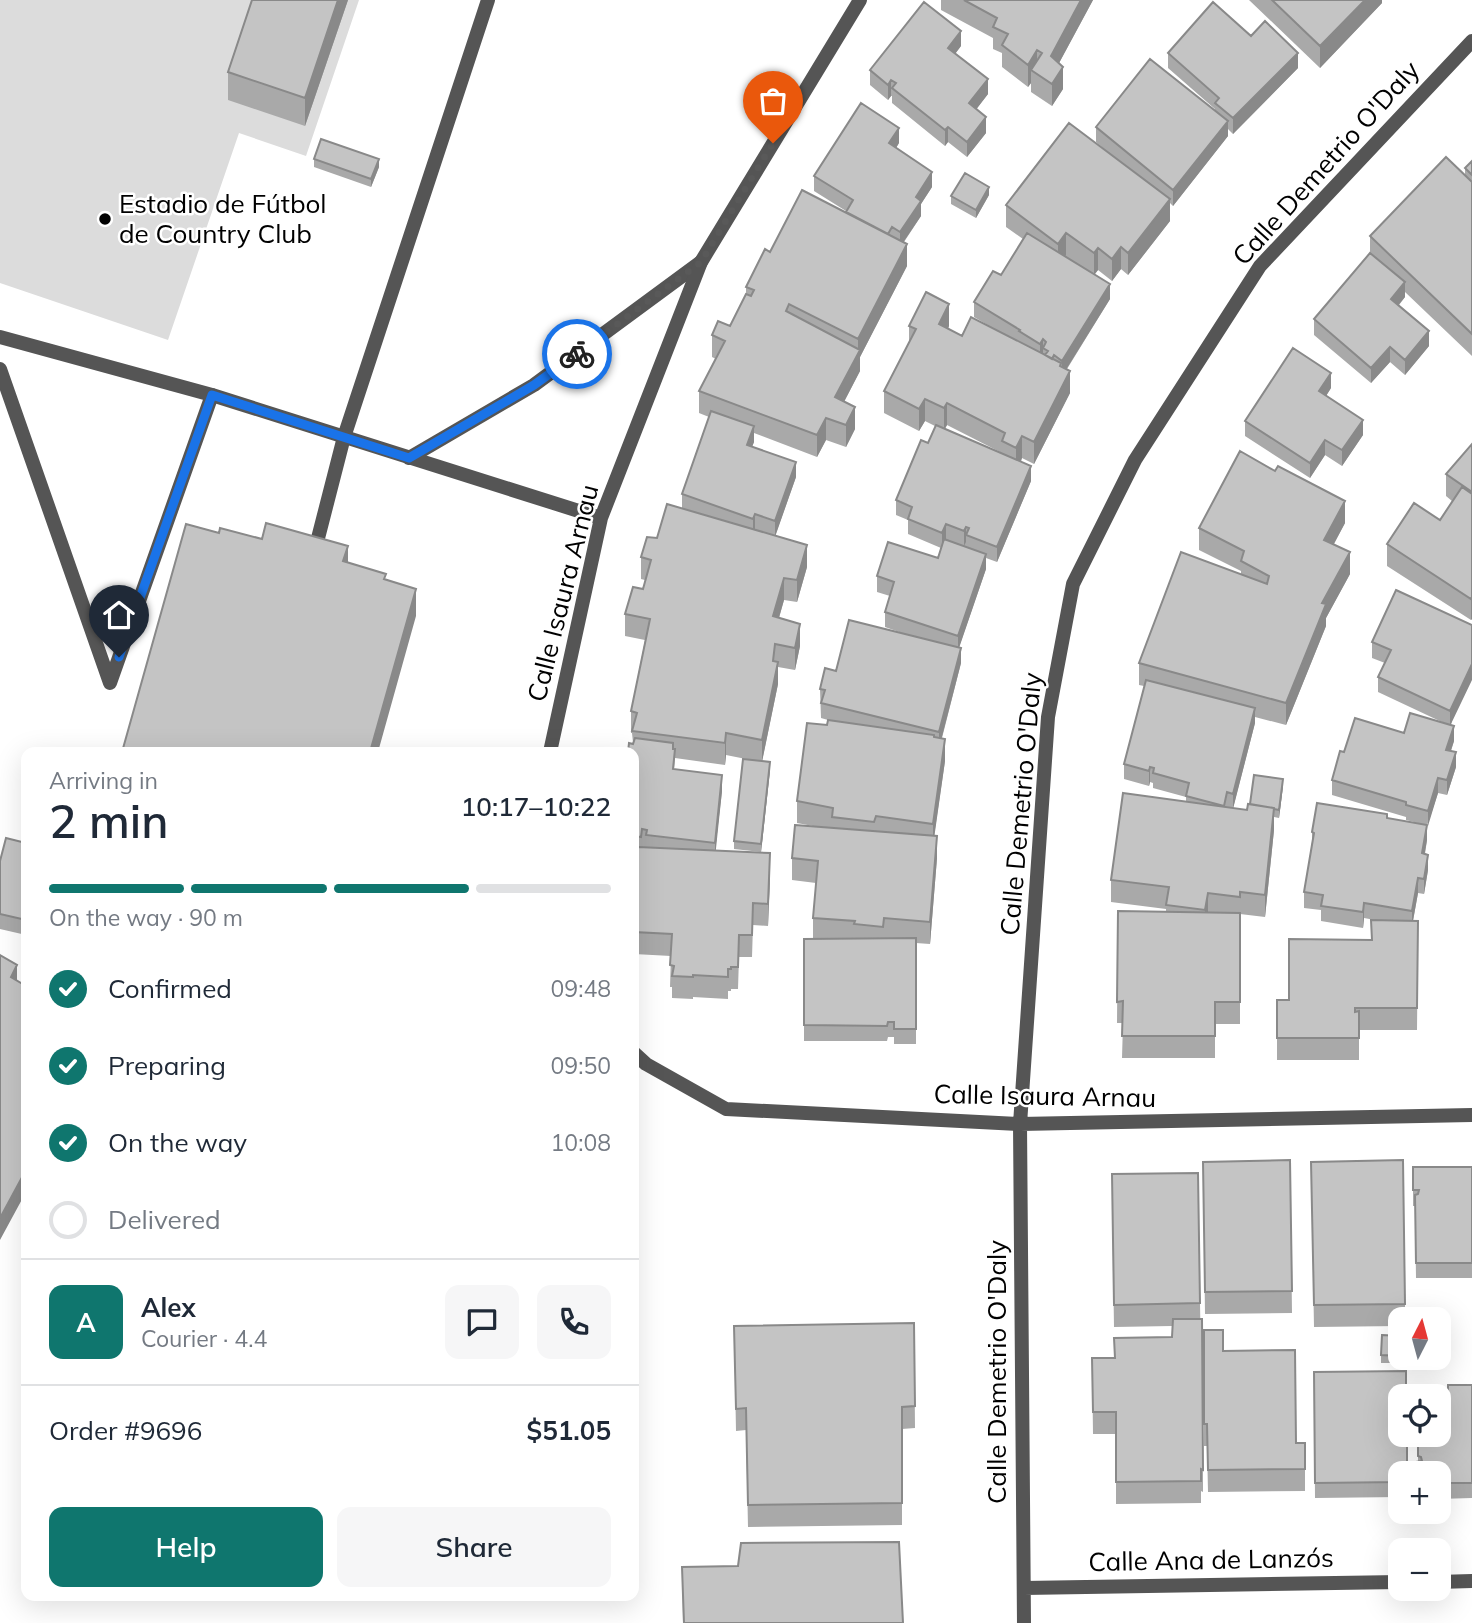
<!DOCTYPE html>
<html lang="en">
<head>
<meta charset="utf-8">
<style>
	body { margin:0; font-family:Mulish,sans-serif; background:#f6f6f7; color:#1f2937; height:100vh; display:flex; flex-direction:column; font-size:26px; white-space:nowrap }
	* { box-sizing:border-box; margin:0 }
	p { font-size:23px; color:#747a83 }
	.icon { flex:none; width:38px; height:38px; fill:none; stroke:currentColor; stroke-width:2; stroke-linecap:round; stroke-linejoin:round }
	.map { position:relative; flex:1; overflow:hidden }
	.sheet { position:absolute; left:21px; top:747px; width:618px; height:854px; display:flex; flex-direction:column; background:#fff; border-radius:14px; box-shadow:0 7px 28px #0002 }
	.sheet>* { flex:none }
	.needle { width:46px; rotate:6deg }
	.fabs { position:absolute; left:1388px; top:1307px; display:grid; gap:14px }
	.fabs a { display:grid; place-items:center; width:63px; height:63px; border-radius:14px; background:#fff; box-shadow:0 7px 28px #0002; font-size:35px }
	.pin { position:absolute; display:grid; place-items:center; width:60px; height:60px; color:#fff; margin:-72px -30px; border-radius:50% 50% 50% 0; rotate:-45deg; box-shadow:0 0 7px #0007 }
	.pin .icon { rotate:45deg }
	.courier { position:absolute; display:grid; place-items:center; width:70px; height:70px; margin:-35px; border:5px solid #1a73e8; border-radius:50%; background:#fff; color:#222; box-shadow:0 2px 9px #0007 }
	.overview em { font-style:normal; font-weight:600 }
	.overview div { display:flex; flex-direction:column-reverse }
	.overview { display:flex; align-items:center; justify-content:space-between; height:119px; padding:0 28px }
	h1 { font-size:46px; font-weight:600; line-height:52px }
	.bar { display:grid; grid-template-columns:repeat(4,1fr); gap:10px 7px; align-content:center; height:84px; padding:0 28px }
	.bar i { height:9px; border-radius:5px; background:#e0e1e3 }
	.bar .active { background:#0f766e }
	.bar p { grid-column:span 4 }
	.line { display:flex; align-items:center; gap:18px; padding:0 28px; border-top:2px solid #e0e1e3 }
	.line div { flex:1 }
	.round { display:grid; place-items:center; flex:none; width:74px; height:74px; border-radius:14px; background:#f6f6f7 }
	ol { padding:0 28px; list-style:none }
	li { display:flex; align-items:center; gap:21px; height:77px }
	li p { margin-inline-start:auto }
	li .icon { padding:7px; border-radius:50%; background:#0f766e; color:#fff; stroke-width:4 }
	li:last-child { color:#747a83 }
	li i { width:38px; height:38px; border:4px solid #e0e1e3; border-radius:50% }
	.button { display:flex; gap:14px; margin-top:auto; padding:14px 28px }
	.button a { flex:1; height:80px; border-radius:14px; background:#0f766e; color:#fff; font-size:28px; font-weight:600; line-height:80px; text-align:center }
	.button a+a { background:#f6f6f7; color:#1f2937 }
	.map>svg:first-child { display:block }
	.park { fill:#dcdcdc }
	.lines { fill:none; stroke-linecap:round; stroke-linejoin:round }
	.service { stroke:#555; stroke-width:14 }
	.minor { stroke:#555; stroke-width:14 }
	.wall { fill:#a9a9a9; fill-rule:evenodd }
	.shaded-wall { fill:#898989 }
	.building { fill:#c4c4c4; stroke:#898989; stroke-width:2 }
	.done { stroke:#595959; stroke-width:7; stroke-dasharray:0 12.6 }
	.route { stroke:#1a73e8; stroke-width:9 }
	.poi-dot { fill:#000; stroke:#fff; stroke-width:2.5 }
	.labels { text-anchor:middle; stroke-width:5; stroke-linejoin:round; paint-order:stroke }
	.street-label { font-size:26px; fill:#000; stroke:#fff }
	.poi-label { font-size:26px; fill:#000; stroke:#fff; text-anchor:start }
</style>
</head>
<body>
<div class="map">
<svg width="1472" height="1623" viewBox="0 0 1472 1623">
	<rect width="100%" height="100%" fill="#fff"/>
	<path class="park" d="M0 0H359L306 156 239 133 168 340 0 283Z"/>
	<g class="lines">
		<path class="service" d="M0 369 110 683 212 395
			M409 458 534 385 701 262
			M316 546 344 437 488 0"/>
		<path class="minor" d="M0 337 212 395 601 518
			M550 752 601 518 701 262 860 0
			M634 1053 646 1064 726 1109 1020 1124 1472 1115
			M1438 1582 1472 1581
			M1024 1588 1400 1582
			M1024 1623 1020 1124 1048 717 1073 584 1135 460 1260 266 1472 41"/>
	</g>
	<path class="wall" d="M252 0H348L305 126 228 100V72Z
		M941 0H1093L1059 63 1063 89 1052 106 1031 92V83L1028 87 1002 67V53L993 49V38L941 10Z
		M1249 0H1382V3L1320 68Z
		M1251 36 1298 68 1233 134 1228 129V136L1173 206 1170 203V221L1128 275 1121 269 1112 281 1098 270 1095 274 1110 299 1067 369 1070 393 1034 464 1022 458 1021 462 1031 481 997 562 986 558V569L959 647 961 663 942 738 945 761 934 836 937 858 930 944 916 943V1044H894V1037H888L887 1041H804V939H813V918L816 883 792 880V858L813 826 797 823V801L827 725 828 720 821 718 820 689 836 671 905 634 885 627V612L890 596 877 592V576L938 558 941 548 908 534V520L896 515V500L928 443 935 426 925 421 919 431 884 413V391L909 344V326H949L948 329 962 336 991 327 974 317V302L1001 275 1023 239 1006 227V205L1115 158 1096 142V127L1215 110V109L1168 68V53ZM947 425 1002 453 945 429Z
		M961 46 955 54 988 94 976 109 986 133 967 157 948 142 945 146 892 103V96H891L888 100 870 85V70Z
		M899 143 896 148 932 187 921 204V216L904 242 907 266 860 357V371L844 402 855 429 846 447 826 440 817 457 754 433V442L752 446 796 477 775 536 807 567 797 602 784 600 779 618 800 646 795 670 778 667V684L762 761 770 770 761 852 734 849V841L751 760 726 755 725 765 675 758 674 770 722 791 715 851 770 875 768 926 753 925 752 957H739L738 989H731V991H728V999L693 997V999L672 998V987H670L671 956 634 954V866L638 867V851H634V752L632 733H631V711L645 640 625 636V614L643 589 645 580 641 579V557L682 509V494L709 417 699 413V391L716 359 712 357V335L730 326 746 294V287L770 252 846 212V211L814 191V176Z
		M314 159 379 167 371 187 314 167Z
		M1472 161V356L1405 292V297L1399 305 1429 346 1405 375 1390 362 1371 383 1314 335V319L1370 254V236L1465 175V168Z
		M989 195 976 218 951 204V196Z
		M1331 388 1326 396 1363 435 1342 466 1325 455 1310 478 1245 436V421Z
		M1472 444V619L1471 620 1387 566V544L1440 520 1452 501 1446 496V474Z
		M1345 523 1334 544 1350 574 1326 618V626L1286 725 1255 717V723L1233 808 1247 810 1250 804 1283 786 1279 818 1274 817V830L1265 917 1240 914V1024H1215V1058H1122L1123 1023H1117L1118 911 1166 912V909L1111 902V880L1186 802V797L1153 788V783L1150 782 1149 786 1124 779V764L1144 686 1139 685V663L1241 574V571L1199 550V528Z
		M1472 625 1451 725 1454 741 1451 751 1456 767 1447 795 1438 793 1427 826V840L1425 854 1428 870 1424 894 1418 893 1413 921H1418L1417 1030H1359V1060H1277V1000H1289L1371 940 1375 920 1364 918 1363 928 1321 921V910L1304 908V892L1312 842V832L1387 818 1418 823 1406 820V817L1332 795V780L1344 752 1404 733 1444 723 1378 692V677L1385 663 1372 658V642Z
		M26 843V935L0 929V861Z
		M1290 1160 1292 1313 1205 1314 1203 1162Z
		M1311 1162 1405 1304V1320H1400V1326L1314 1327Z
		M1413 1167H1472V1278H1416L1415 1206H1413Z
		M1112 1196 1200 1303 1203 1470V1492L1201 1491V1503L1116 1504V1434H1093L1092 1358H1114V1338L1172 1337V1326L1114 1327Z
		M914 1323 915 1428 902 1429V1525L748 1527 746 1430 736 1431 734 1326Z
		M1204 1330 1223 1351 1296 1443H1305V1491L1208 1492 1207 1446H1204Z
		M1400 1336V1358H1406V1363H1381V1355Z
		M1314 1372 1400 1474V1497L1315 1498Z
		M1472 1385V1498L1438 1499V1474L1418 1462V1435L1448 1405Z
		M682 1567 903 1623H683Z"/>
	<path class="shaded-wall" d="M338 0H348L305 126V98Z
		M1081 0H1093L1051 78V56Z
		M1365 0H1382V3L1320 68V46Z
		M961 31V46L948 63V48Z
		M1037 50V72L1031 70V83L1028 87V65Z
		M1298 53V68L1233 134V118Z
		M1063 67V89L1052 106V84Z
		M988 79V94L969 119V103Z
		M891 80V96L888 100V85Z
		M986 117V133L967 157V142Z
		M1228 121V136L1173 206V190Z
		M948 127V142L945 146V130Z
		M899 128V143L889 159V143Z
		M379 159V167L371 187V179Z
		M932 172V187L921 204V216L900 247V232L916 197Z
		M989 187V195L976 218V210Z
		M1170 199V221L1128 275V253Z
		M1066 233V255L1058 266V244Z
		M907 244V266L860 357V371L835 419V397L858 353V339Z
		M1121 247V269L1112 281V259Z
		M1098 248V270L1094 275V253Z
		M1405 282V297L1391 314V299Z
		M1110 284V299L1062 376V361Z
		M949 304V326L939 346V324Z
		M1429 331V346L1405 375V360Z
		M1043 339V355L1040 359V344Z
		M1390 347V362L1371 383V368Z
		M1070 371V393L1034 464V442Z
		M1331 373V388L1319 407V391Z
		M925 399V421L919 431V409Z
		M947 403V425L944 430V408Z
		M855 407V429L846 447V425Z
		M826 418V440L817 457V435Z
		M1363 420V435L1342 466V450Z
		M754 426V442L747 460V445Z
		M1022 436V458L1016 470V448Z
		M1325 440V455L1310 478V463Z
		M796 462V477L775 537V521Z
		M1031 466V481L997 562V547Z
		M1345 501V523L1324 562V540Z
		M755 514V530L753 534V519Z
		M946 524V539L942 548V533Z
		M966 527V542L964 546V531Z
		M807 545V567L797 602V580Z
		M348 546V574L343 561Z
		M1350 552V574L1326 618V626L1286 725V703L1322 603Z
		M986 554V569L958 651V636Z
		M784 578V600L773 638V616Z
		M416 589V616L378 752H370Z
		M1472 597V619L1471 620V599Z
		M800 624V646L795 670V648Z
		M961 648V663L939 748V732Z
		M778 662V684L762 762V740Z
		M1472 664V680L1450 726V711Z
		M1255 708V723L1233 809V794Z
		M1454 726V741L1446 765V750Z
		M726 733V755L725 765V743Z
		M945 739V761L933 846V824Z
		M1456 752V767L1447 795V780Z
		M770 762V770L761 852V844Z
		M1150 767V782L1149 786V771Z
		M722 775V791L715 858V843Z
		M1438 778V793L1428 826V811Z
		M1283 779V786L1279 818V810Z
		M1274 808V830L1265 917V895Z
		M1427 825V840L1422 868V853Z
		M937 836V858L930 944V922Z
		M770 853V875L768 926V904Z
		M1428 855V870L1424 894V879Z
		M1418 878V893L1412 926V911Z
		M1208 893V915L1205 932V910Z
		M1364 903V918L1363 928V912Z
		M17 965V987L11 977Z
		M26 1170V1192L0 1240V1218Z"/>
	<path class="building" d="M252 0H338L305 98 228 72Z
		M964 0H1081L1051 56 1063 67 1052 84 1031 70 1042 53 1037 50 1028 65 1002 45 1008 34 993 27 997 18Z
		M1272 0H1365L1320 46Z
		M924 2 961 31 948 48 988 79 969 103 986 117 967 142 948 127 945 130 892 88 896 83 891 80 888 85 870 70Z
		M1213 2 1251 36 1265 21 1298 53 1233 118 1215 103 1219 98 1168 53Z
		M1150 59 1228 121 1173 190 1096 127Z
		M861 103 899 128 889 143 932 172 916 197 921 201 900 232 892 227 888 234 846 212 853 200 814 176Z
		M1069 123 1170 199 1128 253 1121 247 1112 259 1098 248 1094 253 1066 233 1058 244 1006 205Z
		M321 139 379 159 371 179 314 159Z
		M1446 157 1472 182V334L1370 236Z
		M1472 161V175L1465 168Z
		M965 173 989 187 976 210 951 196Z
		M802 190 907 244 858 339 789 304 786 311 860 350 835 397 855 407 846 425 826 418 817 435 699 391 725 341 712 335 718 321 730 326 746 294 751 296 754 290 746 287 765 249 770 252Z
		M1027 233 1110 284 1062 361 1054 355 1052 359 1045 355 1048 351 1043 348 1046 342 1043 339 1040 344 1019 331 1020 330 974 302 993 271 1001 275Z
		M1370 253 1405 282 1391 299 1429 331 1405 360 1390 347 1371 368 1314 319Z
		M926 292 949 304 939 324 962 336 971 317 1061 363 1060 366 1070 371 1034 442 1022 436 1016 448 1002 441 1005 433 947 403 944 408 925 399 919 409 884 391 916 329 909 326Z
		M1293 348 1331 373 1319 391 1363 420 1342 450 1325 440 1310 463 1245 421Z
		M711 411 754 426 747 445 796 462 775 521 755 514 753 519 682 494Z
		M936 425 1031 466 997 547 966 535 969 528 966 527 964 531 946 524 942 533 908 519 912 507 896 500 921 440 928 443Z
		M1472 444V492L1446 474Z
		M1240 451 1275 471 1278 466 1345 501 1324 540 1350 552 1322 603 1326 604 1286 703 1139 663 1181 552 1267 584 1269 576 1241 561 1244 551 1199 528Z
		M1462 487 1472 494V597L1471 599 1387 544 1414 503 1440 520Z
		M667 504 807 545 797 580 784 578 773 616 800 624 795 648 775 644 773 661 778 662 762 740 726 733 725 743 632 731 637 713 631 711 650 619 625 614 633 587 643 589 651 560 641 557 647 537 657 538Z
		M266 523 348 546 343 561 386 574 384 579 416 589 370 752H122L186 524 219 533 220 528 262 539Z
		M944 539 986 554 958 636 885 612 894 582 877 576 888 542 938 558Z
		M1396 590 1472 625V664L1450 711 1378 677 1391 650 1372 642Z
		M849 620 961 648 939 732 821 703 825 690 820 689 825 668 836 671Z
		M1146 680 1255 708 1233 794 1227 792 1224 806 1186 796 1189 783 1153 773 1154 768 1150 767 1149 771 1124 764Z
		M1410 713 1454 726 1446 750 1456 752 1447 780 1438 778 1428 811 1406 805V802L1332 780 1340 751 1344 752 1355 718 1404 733Z
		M828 720 934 735V737L945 739 933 824 876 816 874 822 832 817 833 808 797 801 807 723 827 725Z
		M635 738 673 743V749H675L673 769 722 775 715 843 646 835 647 830 642 829 641 837 634 836V752H628L629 743 633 744Z
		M743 759 770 762 761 844 734 841Z
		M1254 775 1283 779 1279 810 1274 809V808L1250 804Z
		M1123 793 1247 810 1248 804 1274 808 1265 895 1240 892V897L1208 893 1205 910 1166 905 1169 887 1111 880Z
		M1317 803 1387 814V818L1427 825 1422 853 1428 855 1424 879 1418 878 1412 911 1364 903 1363 912 1321 906 1323 895 1304 892 1314 833 1312 832Z
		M795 825 937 836 930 922 884 918 883 927 854 924 855 921 813 918 818 861 792 858Z
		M6 838 26 843V920L0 914V861Z
		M638 847 770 853 768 904 753 903 752 935H739L738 967H731V969H728V977L693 975V977L672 976 674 966 670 965 672 934 634 932V866L638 867Z
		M1118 911 1240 913V1002H1215V1036H1122L1123 1001 1117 1002Z
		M1371 920 1418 921 1417 1008H1355V1012L1359 1011V1038H1277V1000H1289V939L1372 940Z
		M916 938V1029H894V1022H888L887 1026 804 1025V939Z
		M0 955 17 965 11 977 26 986V1170L0 1218Z
		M1290 1160 1292 1291 1205 1292 1203 1162Z
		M1403 1160 1405 1304 1314 1305 1311 1162Z
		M1413 1167H1472V1263H1416L1415 1195 1418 1194 1419 1190H1413Z
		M1198 1173 1200 1303 1114 1305 1112 1174Z
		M1173 1319H1202L1203 1470 1201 1469V1481L1116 1482V1412H1093L1092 1358H1115L1114 1338 1172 1337Z
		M914 1323 915 1406 902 1407V1503L748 1505 746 1408 736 1409 734 1326Z
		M1204 1330H1223V1351L1295 1350 1296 1443H1305V1469L1208 1470 1207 1424H1204Z
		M1382 1335 1400 1336V1356L1381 1355Z
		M1406 1371V1396H1400V1435H1407V1474H1400V1482L1315 1483 1314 1372Z
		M1448 1385H1472V1483H1438V1474H1415V1462L1422 1461 1421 1457 1418 1456V1435H1438V1405H1448Z
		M899 1542 903 1623H684L682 1567 738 1566 741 1543Z"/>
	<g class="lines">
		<path class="done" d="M577 354 701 262 773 143"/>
		<path class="route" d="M119 657 212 395 409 458 534 385 577 354"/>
	</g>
	<circle class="poi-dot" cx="105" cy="219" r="7"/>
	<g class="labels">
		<g class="street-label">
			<text transform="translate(1326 163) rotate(-48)" y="9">Calle Demetrio O'Daly</text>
			<text transform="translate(563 593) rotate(-76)" y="9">Calle Isaura Arnau</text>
			<text transform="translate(1021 804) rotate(-85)" y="9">Calle Demetrio O'Daly</text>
			<text transform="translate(1045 1096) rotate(1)" y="9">Calle Isaura Arnau</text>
			<text transform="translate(997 1372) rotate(-90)" y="9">Calle Demetrio O'Daly</text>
			<text transform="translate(1211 1560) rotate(-1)" y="9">Calle Ana de Lanzós</text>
		</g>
		<g class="poi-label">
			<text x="119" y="213">Estadio de Fútbol<tspan x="119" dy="30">de Country Club</tspan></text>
		</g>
	</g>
</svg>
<div class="fabs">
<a><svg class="needle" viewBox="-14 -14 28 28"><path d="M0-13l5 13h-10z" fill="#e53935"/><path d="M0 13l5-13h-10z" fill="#747a83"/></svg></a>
<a><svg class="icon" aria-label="locate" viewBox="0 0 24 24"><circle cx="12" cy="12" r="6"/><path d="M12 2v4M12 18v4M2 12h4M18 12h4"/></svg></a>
<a>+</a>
<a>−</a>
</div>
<div class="pin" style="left:773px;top:143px;background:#ea580c"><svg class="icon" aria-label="bag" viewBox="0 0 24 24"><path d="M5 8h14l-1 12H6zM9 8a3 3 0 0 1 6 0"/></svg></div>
<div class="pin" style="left:119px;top:657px;background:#1f2937"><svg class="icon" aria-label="home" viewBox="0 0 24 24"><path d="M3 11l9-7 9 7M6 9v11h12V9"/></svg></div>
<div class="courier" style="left:577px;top:354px"><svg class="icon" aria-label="bike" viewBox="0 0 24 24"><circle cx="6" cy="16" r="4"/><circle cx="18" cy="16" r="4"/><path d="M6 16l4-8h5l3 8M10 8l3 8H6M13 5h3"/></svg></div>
<section class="sheet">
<div class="overview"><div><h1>2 min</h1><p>Arriving in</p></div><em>10:17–10:22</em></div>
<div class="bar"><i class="active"></i><i class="active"></i><i class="active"></i><i></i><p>On the way · 90 m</p></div>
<ol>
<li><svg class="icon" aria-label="check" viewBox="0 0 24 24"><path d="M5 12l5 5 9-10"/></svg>Confirmed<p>09:48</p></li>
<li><svg class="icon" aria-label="check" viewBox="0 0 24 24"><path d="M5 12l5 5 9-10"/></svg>Preparing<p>09:50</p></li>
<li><svg class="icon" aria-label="check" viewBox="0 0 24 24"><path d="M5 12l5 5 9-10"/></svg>On the way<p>10:08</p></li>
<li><i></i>Delivered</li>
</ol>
<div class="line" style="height:126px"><b class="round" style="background:#0f766e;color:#fff">A</b><div><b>Alex</b><p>Courier · 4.4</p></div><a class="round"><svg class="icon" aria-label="chat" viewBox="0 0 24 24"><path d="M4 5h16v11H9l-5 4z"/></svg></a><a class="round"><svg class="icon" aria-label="phone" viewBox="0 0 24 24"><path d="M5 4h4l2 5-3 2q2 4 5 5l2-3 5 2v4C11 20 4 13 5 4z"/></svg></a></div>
<div class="line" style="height:91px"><div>Order #9696</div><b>$51.05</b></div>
<div class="button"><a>Help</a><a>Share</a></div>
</section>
</div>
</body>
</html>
